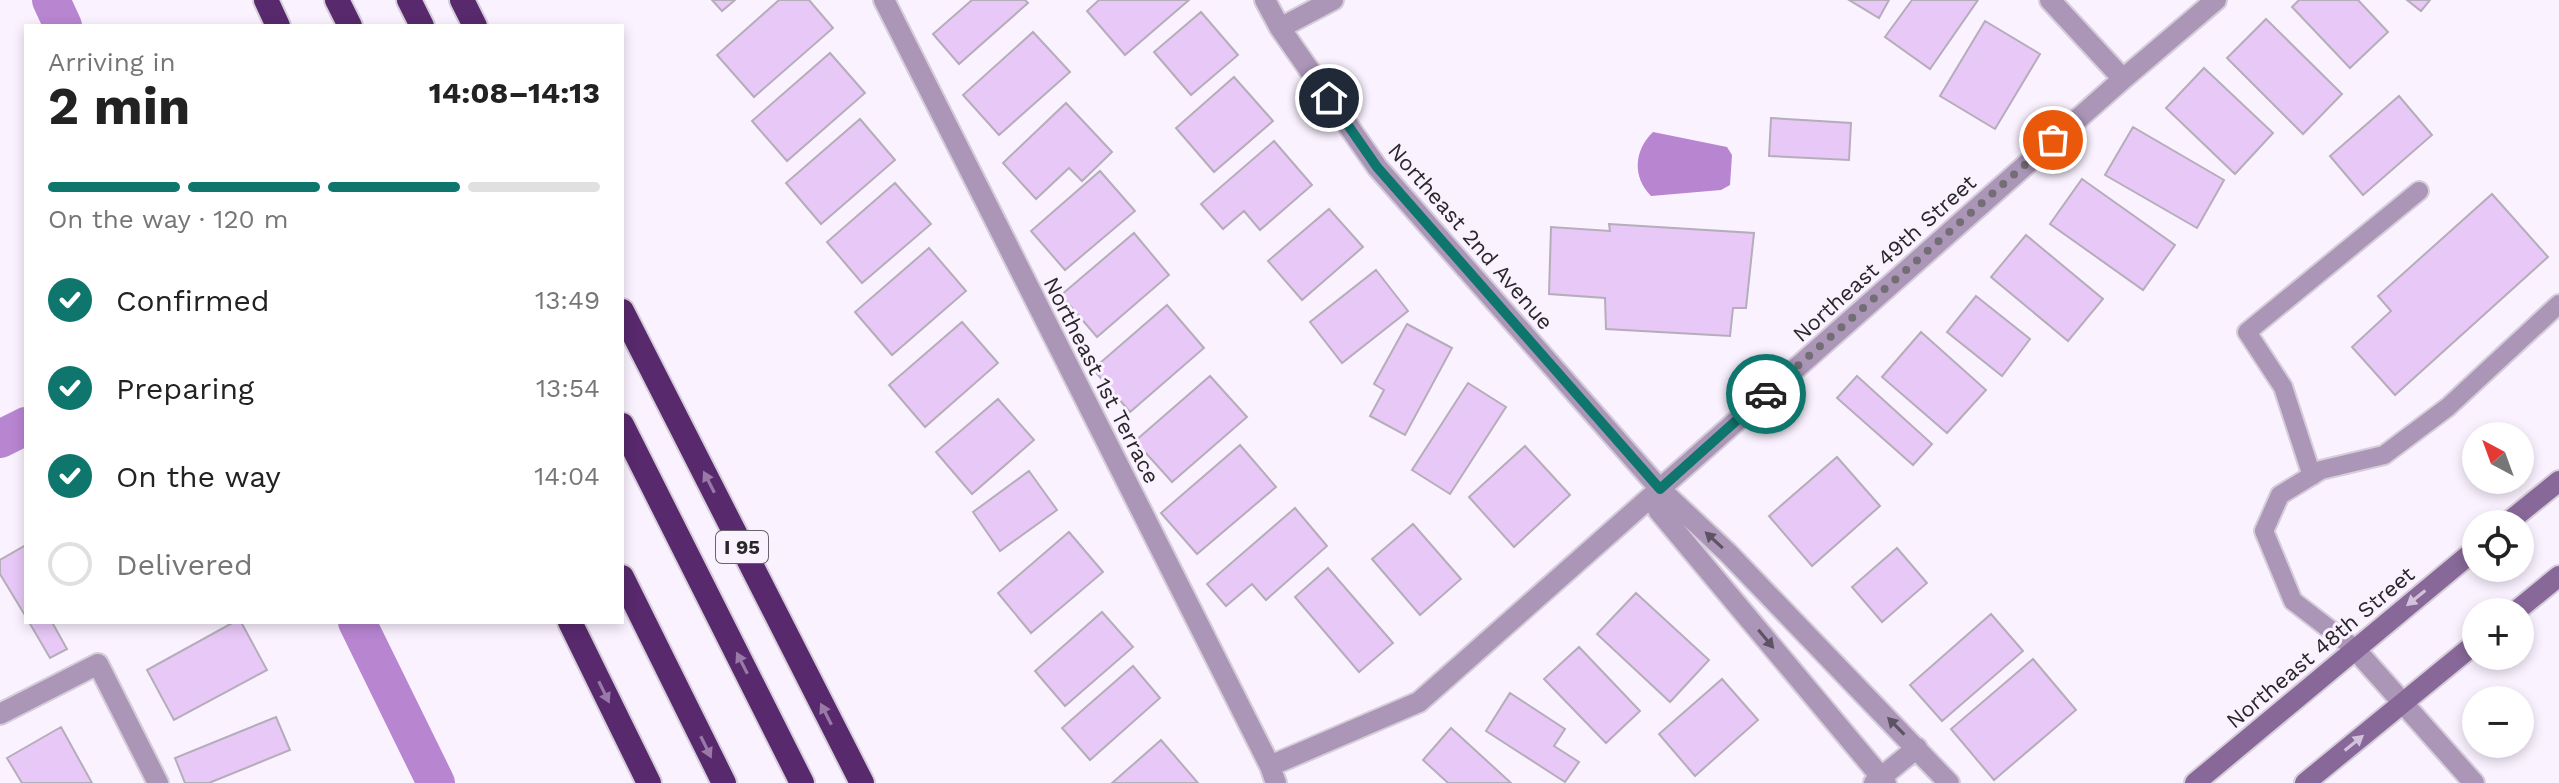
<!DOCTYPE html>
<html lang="en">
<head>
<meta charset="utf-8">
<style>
	body { margin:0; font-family:"Work Sans",sans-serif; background:#f2f2f2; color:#222; height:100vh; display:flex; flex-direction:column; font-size:30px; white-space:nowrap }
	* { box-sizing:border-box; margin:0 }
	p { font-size:26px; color:#767676 }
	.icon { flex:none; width:44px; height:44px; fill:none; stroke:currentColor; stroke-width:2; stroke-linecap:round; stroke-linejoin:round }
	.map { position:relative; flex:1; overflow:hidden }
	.panel { position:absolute; left:24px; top:24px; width:600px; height:600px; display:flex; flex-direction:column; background:#fff; border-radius:0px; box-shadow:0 4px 12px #0003 }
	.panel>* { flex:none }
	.needle { width:52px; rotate:319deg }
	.buttons { position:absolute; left:2462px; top:422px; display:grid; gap:16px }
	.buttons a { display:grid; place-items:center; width:72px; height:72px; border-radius:50%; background:#fff; box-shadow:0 4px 12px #0003; font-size:40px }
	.pin { position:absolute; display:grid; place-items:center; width:68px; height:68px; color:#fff; margin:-34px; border:4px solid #fff; border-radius:50%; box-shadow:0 2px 8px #0007 }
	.courier { position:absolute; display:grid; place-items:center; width:80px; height:80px; margin:-40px; border:6px solid #0f766e; border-radius:50%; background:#fff; color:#222; box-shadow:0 2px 10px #0007 }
	.headline em { font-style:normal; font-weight:700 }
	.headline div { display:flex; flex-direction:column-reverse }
	.headline { display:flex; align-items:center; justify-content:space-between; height:136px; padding:0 24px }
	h1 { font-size:52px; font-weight:700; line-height:60px }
	.bar { display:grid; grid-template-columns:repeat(4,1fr); gap:12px 8px; align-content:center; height:96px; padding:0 24px }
	.bar i { height:10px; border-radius:6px; background:#e0e0e0 }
	.bar .active { background:#0f766e }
	.bar p { grid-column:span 4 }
	ol { padding:0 24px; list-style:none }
	li { display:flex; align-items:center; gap:24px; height:88px }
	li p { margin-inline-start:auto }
	li .icon { padding:8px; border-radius:50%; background:#0f766e; color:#fff; stroke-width:4 }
	li:last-child { color:#767676 }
	li i { width:44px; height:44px; border:4px solid #e0e0e0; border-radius:50% }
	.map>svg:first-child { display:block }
	.water { fill:#b885d1 }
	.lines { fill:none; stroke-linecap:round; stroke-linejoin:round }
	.canal { stroke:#b885d1; stroke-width:38 }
	.building { fill:#e7c8f7; stroke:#b5adb9; stroke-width:2 }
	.lane-casing { stroke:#d5cdd9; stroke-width:22 }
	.street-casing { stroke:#d5cdd9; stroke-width:24 }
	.secondary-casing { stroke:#d5cdd9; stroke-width:24 }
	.highway-casing { stroke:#d5cdd9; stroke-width:28 }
	.lane { stroke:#ac96b8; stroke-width:18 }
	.street { stroke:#ac96b8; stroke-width:20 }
	.secondary { stroke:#886899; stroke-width:20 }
	.highway { stroke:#58296d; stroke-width:24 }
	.oneway { fill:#9979a7 }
	.oneway2 { fill:#5e5363 }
	.oneway3 { fill:#d2c2db }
	.done { stroke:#736e75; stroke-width:8; stroke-dasharray:0 14.4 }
	.route { stroke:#0f766e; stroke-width:10 }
	.labels { text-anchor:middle; stroke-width:6; stroke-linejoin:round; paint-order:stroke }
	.shield { fill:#faf2ff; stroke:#68646b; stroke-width:2 }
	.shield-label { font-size:20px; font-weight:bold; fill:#2a272b }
	.street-label { font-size:22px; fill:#2a272b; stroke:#faf2ff }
</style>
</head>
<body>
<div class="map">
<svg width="2559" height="783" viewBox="0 0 2559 783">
	<rect width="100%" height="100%" fill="#faf2ff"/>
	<path class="water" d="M1653 132 1727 147 1732 155 1730 185 1721 190 1651 196C1632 177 1634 150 1653 132Z"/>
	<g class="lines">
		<path class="canal" d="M51 0 63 26
			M0 439 26 426
			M357 622 436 783"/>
	</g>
	<path class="building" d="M712 0H735L722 11Z
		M779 0H809L833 28 754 97 717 55Z
		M972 0H1025L1028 3 959 64 933 34Z
		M1099 0H1189L1125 55 1087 11Z
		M1849 0H1889L1879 18Z
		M1912 0H1978L1930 69 1885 37Z
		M2299 0H2358L2388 32 2350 68 2292 7Z
		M2407 0H2430L2421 11Z
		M1201 12 1238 55 1191 95 1154 52Z
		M2266 19 2342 94 2303 134 2227 58Z
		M1985 21 2040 54 1995 129 1940 96Z
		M1033 32 1070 72 999 135 963 95Z
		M830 53 865 93 787 161 752 121Z
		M2204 68 2273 133 2235 174 2166 108Z
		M1234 77 1273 121 1214 172 1176 128Z
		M2399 96 2432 135 2363 195 2330 156Z
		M1066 103 1112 152 1082 181 1069 168 1036 199 1003 163Z
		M1771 118 1851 123 1849 160 1769 156Z
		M860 119 895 160 821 224 786 183Z
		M2133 127 2224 180 2197 228 2105 175Z
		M1274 141 1312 185 1260 230 1244 211 1223 229 1201 204Z
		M1100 171 1135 211 1065 270 1031 231Z
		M2082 179 2175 245 2143 290 2050 224Z
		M895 183 931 224 862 283 827 242Z
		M2492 194 2548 257 2395 395 2352 347 2391 311 2378 296Z
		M1329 209 1363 247 1302 300 1268 261Z
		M1609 224 1754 233 1746 308H1733L1730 336 1606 329 1605 298 1549 294 1551 227 1610 231Z
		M1134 233 1169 275 1097 337 1061 295Z
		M2026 235 2103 299 2068 341 1991 277Z
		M929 248 966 291 892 355 855 312Z
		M1376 270 1408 311 1342 363 1310 322Z
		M1976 296 2030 339 2002 376 1947 332Z
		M1167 305 1204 348 1130 412 1093 369Z
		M962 322 998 363 925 427 889 385Z
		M1407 324 1452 348 1405 435 1370 416 1384 390 1374 384Z
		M1921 332 1986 390 1947 433 1882 377Z
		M1210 376 1247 417 1172 482 1135 441Z
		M1857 376 1932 444 1913 465 1837 398Z
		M1468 383 1506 407 1450 494 1412 470Z
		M998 399 1034 440 972 494 936 452Z
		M1240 445 1276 487 1197 554 1161 513Z
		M1525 446 1570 495 1514 547 1469 497Z
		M1837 457 1880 506 1812 566 1769 516Z
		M1029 471 1057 510 1000 551 973 512Z
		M1295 508 1327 546 1266 600 1252 584 1226 606 1207 584Z
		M1413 524 1461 579 1420 615 1372 559Z
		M1069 532 1103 572 1031 633 998 593Z
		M26 545V617L0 574V560Z
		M1897 548 1927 583 1882 622 1852 587Z
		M1328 568 1393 643 1359 672 1295 597Z
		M1636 593 1709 660 1670 702 1597 634Z
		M1102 612 1133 647 1065 706 1035 671Z
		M1991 614 2023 651 1942 721 1910 685Z
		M29 622H55L53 624 67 649 50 658Z
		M234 622H241L267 670 174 720 147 670Z
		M1579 647 1640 711 1606 743 1544 679Z
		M2033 659 2076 710 1994 780 1951 729Z
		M1133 666 1160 698 1090 760 1062 728Z
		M1722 679 1758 720 1695 776 1659 734Z
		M1510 693 1565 729 1554 746 1579 762 1565 782 1486 731Z
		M276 717 290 750 209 783H185L175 758Z
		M61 727 92 783H22L7 758Z
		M1451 728 1511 783H1448L1423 760Z
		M1161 740 1198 783H1112Z"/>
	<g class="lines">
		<defs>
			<path id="lane" d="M2312 476 2283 387 2247 332 2419 191
				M2354 648 2293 601 2264 531 2280 495 2321 470 2384 455 2448 407 2559 304"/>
			<path id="street" d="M884 0 1270 766 1276 783
				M1265 0 1280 28 1377 167 1660 489 1728 553 1949 783
				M2050 0 2123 79
				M1280 28 1333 0
				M1660 489 1658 510 1886 783
				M2354 648 2474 783
				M0 714 98 664 158 783
				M1270 766 1419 702 2123 79 2216 0
				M1874 783 1917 748"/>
			<path id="secondary" d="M2506 524 2559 481
				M2515 612 2559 576
				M2195 783 2476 549
				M2305 783 2476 643"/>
			<path id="highway" d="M266 0 278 26
				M337 0 350 26
				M409 0 422 26
				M462 0 475 26
				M622 311 862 783
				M622 425 802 783
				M622 577 724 783
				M570 622 649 783"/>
		</defs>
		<use href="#lane" class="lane-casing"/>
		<use href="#street" class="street-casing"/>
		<use href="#secondary" class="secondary-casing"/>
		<use href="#highway" class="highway-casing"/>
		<use href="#lane" class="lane"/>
		<use href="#street" class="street"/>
		<use href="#secondary" class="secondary"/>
		<use href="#highway" class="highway"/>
	</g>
	<defs><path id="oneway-solid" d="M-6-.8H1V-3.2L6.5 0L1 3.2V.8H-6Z" transform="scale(2)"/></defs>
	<g class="oneway">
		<use href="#oneway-solid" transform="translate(709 482) rotate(-117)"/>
		<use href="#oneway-solid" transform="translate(742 663) rotate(-117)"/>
		<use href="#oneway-solid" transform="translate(604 692) rotate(64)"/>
		<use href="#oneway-solid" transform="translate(826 714) rotate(-117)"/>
		<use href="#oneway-solid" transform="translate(706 747) rotate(64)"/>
	</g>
	<g class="oneway2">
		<use href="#oneway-solid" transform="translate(1714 540) rotate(-137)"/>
		<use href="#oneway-solid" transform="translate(1766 639) rotate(50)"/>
		<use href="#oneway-solid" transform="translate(1896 726) rotate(-134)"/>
	</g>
	<g class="oneway3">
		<use href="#oneway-solid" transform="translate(2416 598) rotate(141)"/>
		<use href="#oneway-solid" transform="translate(2354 743) rotate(-39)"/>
	</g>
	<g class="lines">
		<path class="done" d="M1766 394 2053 140"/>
		<path class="route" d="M1329 98 1377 167 1660 489 1766 394"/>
	</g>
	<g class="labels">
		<rect class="shield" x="716" y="531" width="52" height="32" rx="6"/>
		<g class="shield-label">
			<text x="742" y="554">I 95</text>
		</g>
		<g class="street-label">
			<text transform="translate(1471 236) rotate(49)" y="8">Northeast 2nd Avenue</text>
			<text transform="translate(1884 258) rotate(-42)" y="8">Northeast 49th Street</text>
			<text transform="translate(1102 380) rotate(63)" y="8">Northeast 1st Terrace</text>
			<text transform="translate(2320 647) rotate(-40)" y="8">Northeast 48th Street</text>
		</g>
	</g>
</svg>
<div class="buttons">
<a><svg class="needle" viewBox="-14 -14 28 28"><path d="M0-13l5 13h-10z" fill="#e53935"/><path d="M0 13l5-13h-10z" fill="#767676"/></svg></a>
<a><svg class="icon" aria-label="locate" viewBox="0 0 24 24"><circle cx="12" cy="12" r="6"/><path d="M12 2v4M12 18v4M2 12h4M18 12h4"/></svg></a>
<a>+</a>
<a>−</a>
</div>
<div class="pin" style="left:2053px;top:140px;background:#ea580c"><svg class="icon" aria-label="bag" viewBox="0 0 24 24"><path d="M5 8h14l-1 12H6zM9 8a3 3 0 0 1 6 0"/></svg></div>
<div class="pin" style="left:1329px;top:98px;background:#1f2937"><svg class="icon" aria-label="home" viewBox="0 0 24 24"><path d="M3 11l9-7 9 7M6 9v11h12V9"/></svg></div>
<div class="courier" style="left:1766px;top:394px"><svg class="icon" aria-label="car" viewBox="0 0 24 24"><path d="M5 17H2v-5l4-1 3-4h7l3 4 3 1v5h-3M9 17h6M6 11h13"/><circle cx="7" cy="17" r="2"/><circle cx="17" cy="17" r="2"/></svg></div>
<section class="panel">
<div class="headline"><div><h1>2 min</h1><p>Arriving in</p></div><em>14:08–14:13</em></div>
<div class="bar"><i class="active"></i><i class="active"></i><i class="active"></i><i></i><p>On the way · 120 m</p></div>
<ol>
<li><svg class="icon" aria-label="check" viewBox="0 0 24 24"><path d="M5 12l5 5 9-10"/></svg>Confirmed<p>13:49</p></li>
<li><svg class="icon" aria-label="check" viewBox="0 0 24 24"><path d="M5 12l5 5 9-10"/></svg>Preparing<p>13:54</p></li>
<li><svg class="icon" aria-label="check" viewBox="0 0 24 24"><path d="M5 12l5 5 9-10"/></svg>On the way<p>14:04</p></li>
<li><i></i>Delivered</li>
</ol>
</section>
</div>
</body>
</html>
